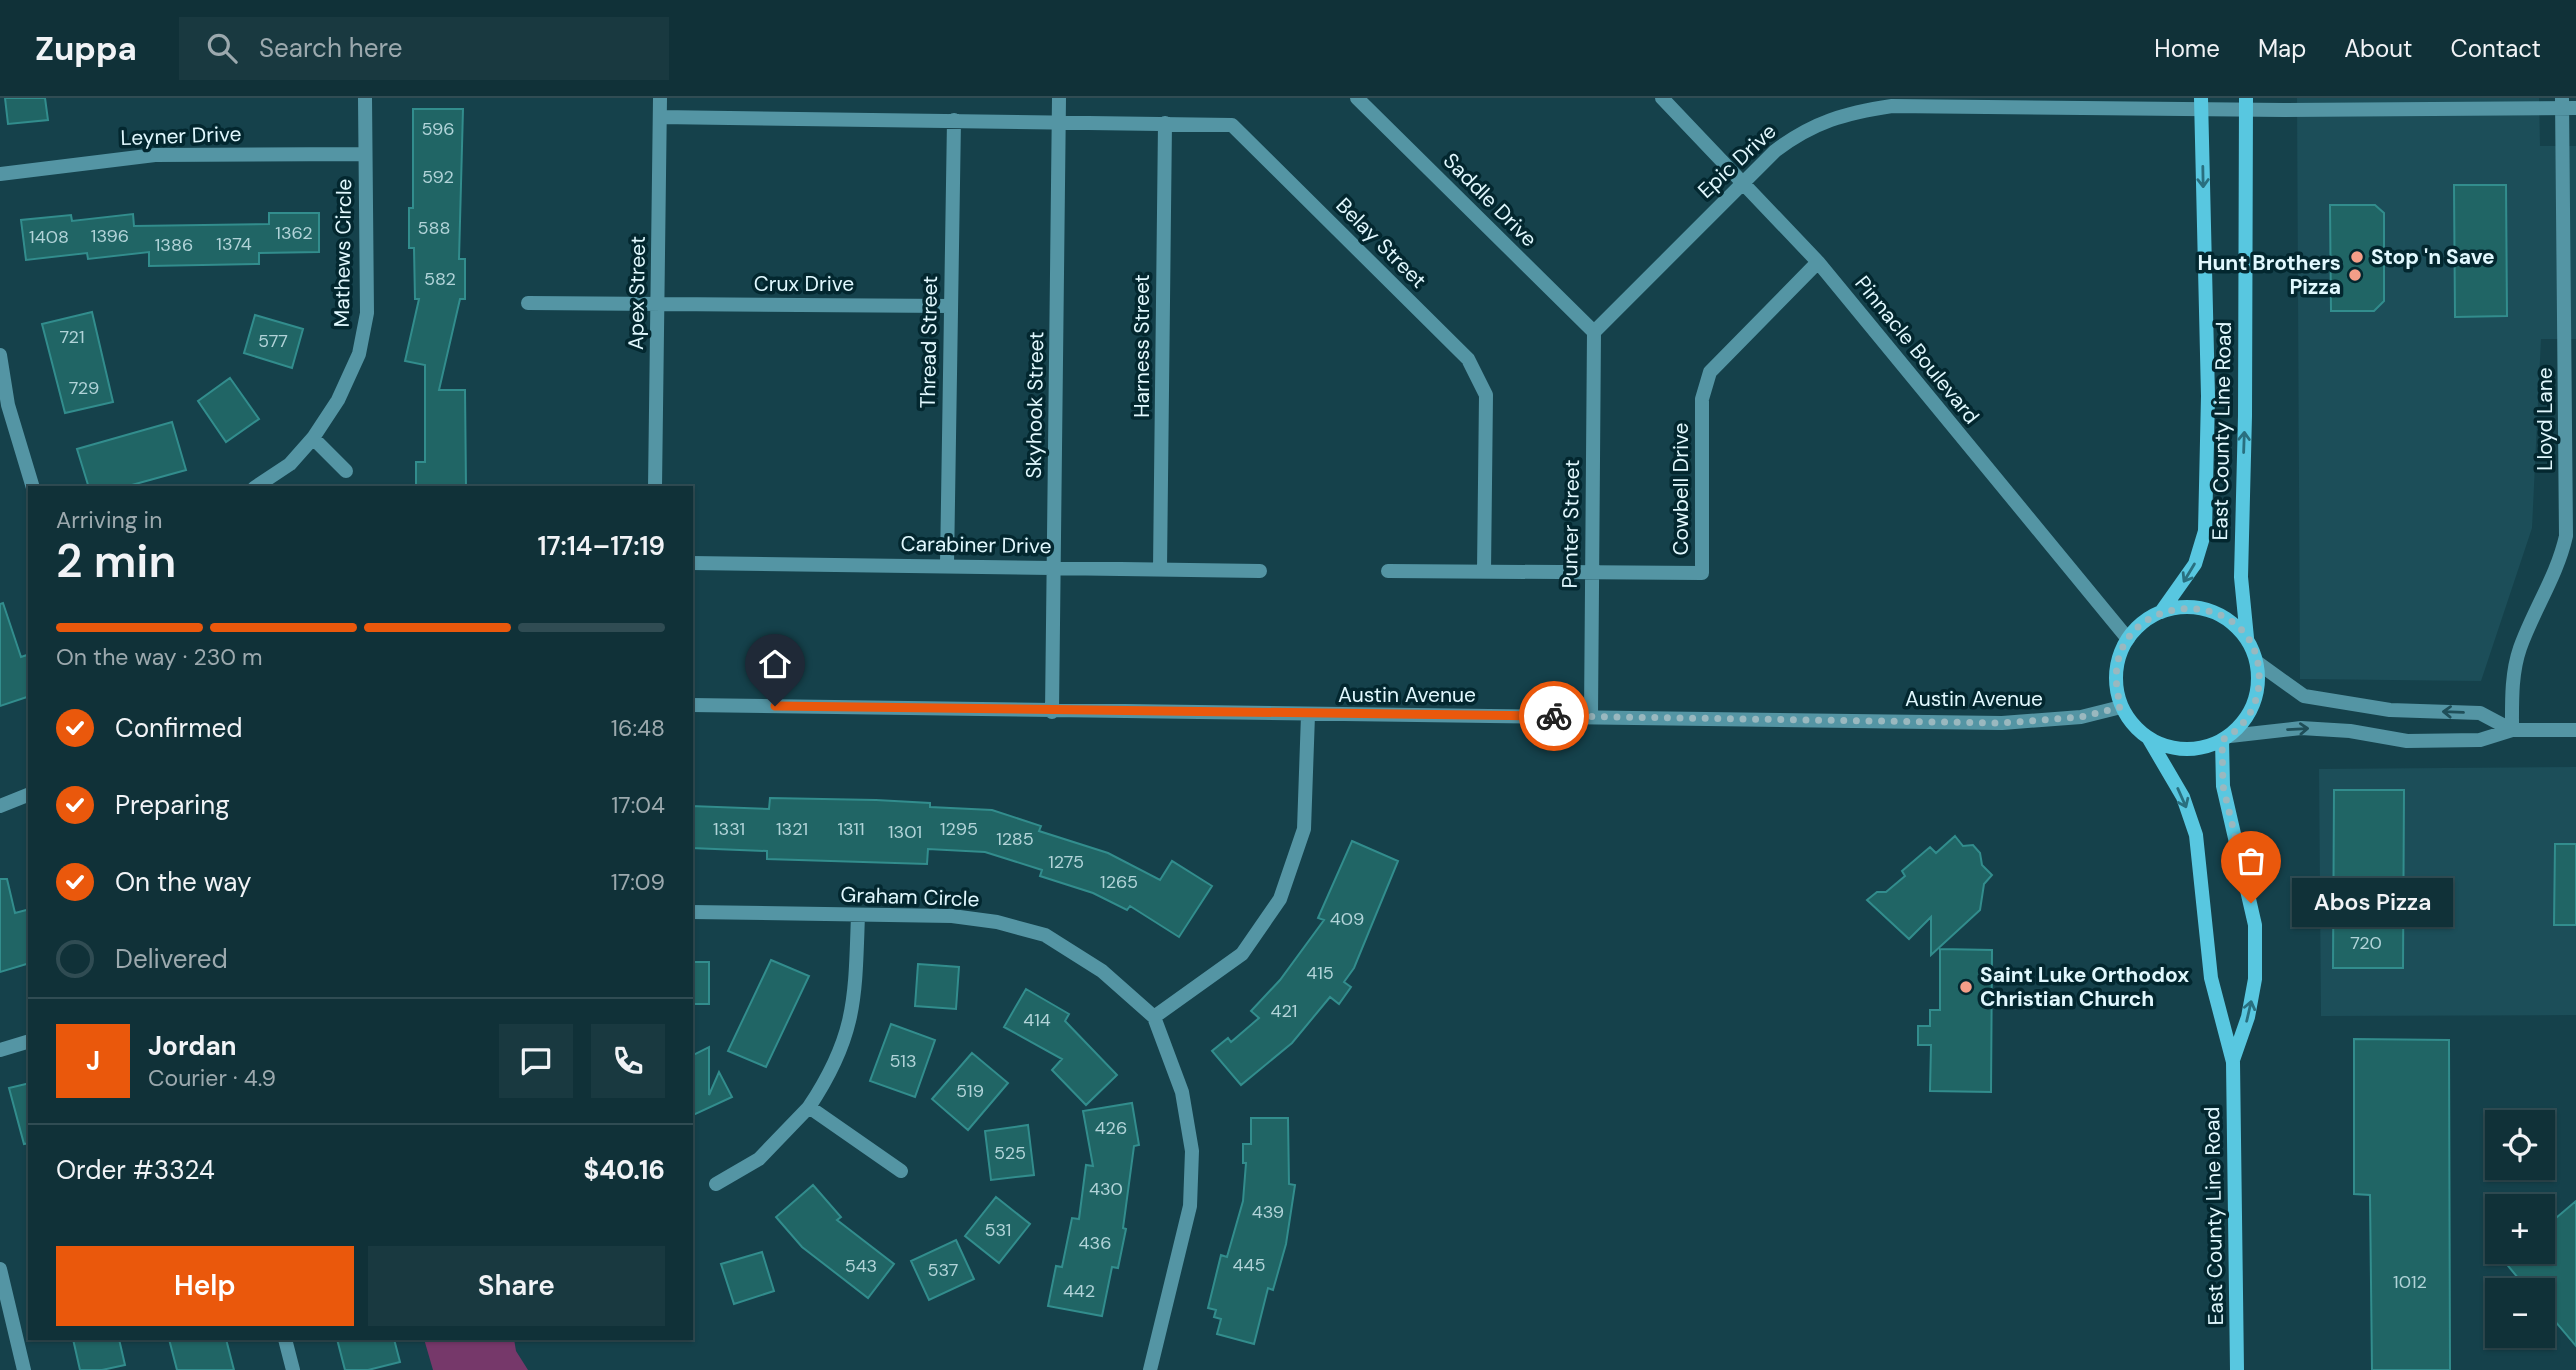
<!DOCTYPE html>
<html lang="en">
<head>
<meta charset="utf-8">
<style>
	body { margin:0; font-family:"DM Sans",sans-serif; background:#193940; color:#f1f3f6; height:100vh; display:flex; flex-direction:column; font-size:26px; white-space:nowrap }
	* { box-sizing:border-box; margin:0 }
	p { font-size:23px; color:#9ca9ae }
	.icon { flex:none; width:38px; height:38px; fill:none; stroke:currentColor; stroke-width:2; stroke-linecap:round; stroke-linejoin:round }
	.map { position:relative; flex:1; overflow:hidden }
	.sheet { position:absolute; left:28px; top:388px; width:665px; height:854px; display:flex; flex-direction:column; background:#103138; border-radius:0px; box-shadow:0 2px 5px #0004,0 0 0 2px #304c53 }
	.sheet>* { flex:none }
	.controls { position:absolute; left:2485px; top:1012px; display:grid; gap:14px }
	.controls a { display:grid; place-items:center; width:70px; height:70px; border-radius:0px; background:#103138; box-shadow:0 2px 5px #0004,0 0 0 2px #304c53; font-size:35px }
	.pin { position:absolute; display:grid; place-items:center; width:60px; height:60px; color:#fff; margin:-72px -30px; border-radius:50% 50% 50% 0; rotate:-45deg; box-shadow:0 0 7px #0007 }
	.pin .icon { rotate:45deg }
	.courier { position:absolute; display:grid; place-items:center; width:70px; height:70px; margin:-35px; border:5px solid #ea580c; border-radius:50%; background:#fff; color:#222; box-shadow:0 2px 9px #0007 }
	.bubble { position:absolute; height:49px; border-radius:0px; background:#103138; box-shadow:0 2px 5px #0004,0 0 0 2px #304c53; font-size:23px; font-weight:600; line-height:49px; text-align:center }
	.head em { font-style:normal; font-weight:600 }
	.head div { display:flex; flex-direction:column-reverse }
	.head { display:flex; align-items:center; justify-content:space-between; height:119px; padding:0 28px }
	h1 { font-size:46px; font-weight:600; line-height:52px }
	.bar { display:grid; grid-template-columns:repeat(4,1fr); gap:10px 7px; align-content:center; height:84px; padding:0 28px }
	.bar i { height:9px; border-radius:5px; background:#304c53 }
	.bar .selected { background:#ea580c }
	.bar p { grid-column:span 4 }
	.line { display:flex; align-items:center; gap:18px; padding:0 28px; border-top:2px solid #304c53 }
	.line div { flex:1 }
	.round { display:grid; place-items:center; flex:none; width:74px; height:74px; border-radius:0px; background:#193940 }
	ol { padding:0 28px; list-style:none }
	li { display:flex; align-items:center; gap:21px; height:77px }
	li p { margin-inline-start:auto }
	li .icon { padding:7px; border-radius:50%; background:#ea580c; color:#fff; stroke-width:4 }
	li:last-child { color:#9ca9ae }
	li i { width:38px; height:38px; border:4px solid #304c53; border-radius:50% }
	.primary-button { display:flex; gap:14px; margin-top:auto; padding:14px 28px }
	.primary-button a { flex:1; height:80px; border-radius:0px; background:#ea580c; color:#fff; font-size:28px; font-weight:600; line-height:80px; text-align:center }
	.primary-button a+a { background:#193940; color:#f1f3f6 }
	header { display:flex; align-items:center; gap:42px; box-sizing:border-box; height:98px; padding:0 35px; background:#103138; border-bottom:2px solid #304c53 }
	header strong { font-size:33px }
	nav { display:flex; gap:38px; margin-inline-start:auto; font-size:24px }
	.search { width:490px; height:63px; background:#193940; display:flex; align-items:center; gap:18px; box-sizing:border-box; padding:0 24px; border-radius:0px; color:#9ca9ae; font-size:26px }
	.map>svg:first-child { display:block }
	.built { fill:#1c4e59 }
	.green { fill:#76386a }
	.building { fill:#206565; stroke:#328d8d; stroke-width:2 }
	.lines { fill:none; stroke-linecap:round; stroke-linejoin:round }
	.minor { stroke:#5495a4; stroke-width:14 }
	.secondary { stroke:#58c7e0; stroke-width:14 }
	.oneway { stroke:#296f7f }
	.oneway2 { stroke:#1f4e58 }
	.done { stroke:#9ab8bf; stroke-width:7; stroke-dasharray:0 12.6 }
	.route { stroke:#ea580c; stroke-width:9 }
	.poi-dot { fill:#f49e88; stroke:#03272f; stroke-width:2.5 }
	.labels { text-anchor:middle; stroke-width:7; stroke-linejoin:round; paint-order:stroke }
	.number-label { font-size:18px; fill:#b1d3d8 }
	.street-label { font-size:21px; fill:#e1f8fe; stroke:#03272f }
	.poi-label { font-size:21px; font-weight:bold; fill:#e1f8fe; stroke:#03272f; text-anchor:start }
</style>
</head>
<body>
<header>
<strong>Zuppa</strong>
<div class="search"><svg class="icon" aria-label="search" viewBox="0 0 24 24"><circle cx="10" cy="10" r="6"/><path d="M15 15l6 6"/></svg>Search here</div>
<nav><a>Home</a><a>Map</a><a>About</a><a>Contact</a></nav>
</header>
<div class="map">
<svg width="2576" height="1272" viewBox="0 0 2576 1272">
	<rect width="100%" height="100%" fill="#15414b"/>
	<path class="built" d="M2297 0H2539L2540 48H2576V241H2541L2532 430 2481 583 2300 581Z
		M2576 669V917L2321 918 2319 671Z"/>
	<path class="green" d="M424 1241H514L516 1253 528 1272H433Z"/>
	<path class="building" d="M5 0H45L48 22 8 26Z
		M413 11H463L459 161H465V201H460L439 292H465L466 390H416V364H425V267L405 263 419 201H415L414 150H409V110H413Z
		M2454 87H2506L2507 218 2455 219Z
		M2330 107H2375L2384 115V203L2374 213H2331Z
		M269 115H319V154L259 155V166L149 168V154L88 161 87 155 26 162 21 122 71 117 72 123 133 116 134 128 269 126Z
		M92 214 113 304 65 315 42 226Z
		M255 217 303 231 292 270 244 255Z
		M230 280 259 321 226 344 198 303Z
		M172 324 186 372 121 390H89L77 351Z
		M3 505 21 559 30 556V598L0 608V506Z
		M2334 692H2404L2403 870H2333Z
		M770 700 876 702 930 705V709L992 712 1041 728 1039 733 1108 755 1160 782 1172 763 1212 788 1179 839 1130 808 1127 812 1093 795 1040 778 1042 772 985 754 928 751 927 766 767 761V753L691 750V708L769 711Z
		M1955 738 1963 748 1973 747 1980 755 1982 767 1992 777 1984 786 1980 812 1931 857V819L1909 841 1867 802 1877 794H1886L1905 778 1902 773 1930 749 1936 755Z
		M1352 743 1398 763 1354 870 1344 884 1351 889 1339 906 1330 899 1292 945 1241 987 1212 953 1228 940 1231 944 1259 920 1251 913 1280 882 1324 822 1318 820Z
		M2555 746H2576V827H2554Z
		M0 781H7L15 815 30 811V865L0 874Z
		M1940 851 1992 852 1991 994 1930 993 1931 947H1918V928H1930V912H1940Z
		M771 862 809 878 766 969 728 953Z
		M691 864H709V906H691Z
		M918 866 959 869 956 911 915 908Z
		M1026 891 1069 916 1065 923 1117 977 1086 1007 1052 972 1062 961 1004 929Z
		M891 926 935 942 915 999 870 983Z
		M2354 941 2449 942 2450 1272H2372L2370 1097 2354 1096Z
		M709 949V997L719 974 732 999 691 1018V958Z
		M972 955 1008 985 968 1032 932 1001Z
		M30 985V1045L24 1046 9 990Z
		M1132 1005 1139 1047 1134 1048 1123 1130 1126 1131 1118 1170 1112 1169 1102 1218 1048 1208 1056 1168 1062 1169 1072 1120 1079 1121 1086 1067 1093 1068 1083 1013Z
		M1251 1020H1288L1289 1086 1295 1087 1286 1146 1273 1192 1268 1190 1254 1246 1217 1236 1221 1221 1214 1219 1216 1212 1208 1210 1221 1157 1227 1159 1243 1103 1246 1065H1243V1046H1251Z
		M1028 1027 1034 1077 991 1082 985 1033Z
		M813 1087 841 1119 837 1122 894 1166 868 1200 802 1149 776 1119Z
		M996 1099 1030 1126 999 1165 965 1138Z
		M2576 1103V1248L2543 1209V1192H2528L2504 1163 2516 1153H2543V1131Z
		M956 1142 974 1181 929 1202 911 1163Z
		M762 1154 774 1193 734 1206 721 1166Z
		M73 1241H119L125 1267 102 1272H80Z
		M169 1241H226L234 1272H177Z
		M337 1241H394L400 1264 368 1272H345Z"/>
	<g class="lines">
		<path class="minor" d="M1357 0 1594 234
			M1662 0 1818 164 2128 541
			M660 19 1232 27 1468 261 1486 297 1484 474
			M0 76 155 57 365 56
			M528 205 951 208
			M1594 234 1775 53C1813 24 1845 15 1892 8L2284 12 2576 10
			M0 257 8 307 33 390
			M313 340 346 373
			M254 390 290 366 313 340 338 302 359 256 367 215 365 0
			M655 390 660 0
			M691 465 1260 473
			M947 467 954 22
			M1160 471 1165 25
			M1388 473 1702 475V301L1710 274 1818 164
			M2258 565 2304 598 2390 612 2480 615 2512 632
			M691 607 2002 625 2081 619 2121 609
			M1052 614 1059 0
			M1591 618 1594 234
			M2512 632C2512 604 2511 576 2520 550 2534 511 2557 478 2566 438L2562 1
			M2230 638 2301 630 2350 633 2407 643 2480 642 2512 632H2576
			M0 708 30 696
			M691 814 952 818 997 824 1045 837 1102 873 1154 919 1182 994 1192 1053 1190 1108 1150 1272
			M858 817C855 899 857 937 809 1009L901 1073
			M1154 919 1242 856 1280 801 1304 731 1308 617
			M0 952 30 943
			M716 1086 759 1061 809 1009
			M0 1171 24 1272
			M285 1241 293 1272"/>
		<path class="secondary" d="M2246 0 2245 318 2241 479 2247 540
			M2116 580a71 71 0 1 1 142 0a71 71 0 1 1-142 0Z
			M2161 514 2195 466 2205 433 2208 298 2201 0
			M2149 641 2183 699 2196 737 2211 880 2233 964 2237 1272
			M2222 642 2223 688 2255 827V881L2248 919 2233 962"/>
	</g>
	<defs><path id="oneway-shaft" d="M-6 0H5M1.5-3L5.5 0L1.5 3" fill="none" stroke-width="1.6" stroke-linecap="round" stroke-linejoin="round" transform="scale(1.75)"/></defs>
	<g class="oneway">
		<use href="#oneway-shaft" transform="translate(2203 79) rotate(89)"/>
		<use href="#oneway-shaft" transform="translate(2244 344) rotate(-88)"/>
		<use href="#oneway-shaft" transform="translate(2189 475) rotate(121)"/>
		<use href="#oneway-shaft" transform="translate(2182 700) rotate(66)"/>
		<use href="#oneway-shaft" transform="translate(2249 913) rotate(-77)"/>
	</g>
	<g class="oneway2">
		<use href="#oneway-shaft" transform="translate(2453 614) rotate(-178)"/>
		<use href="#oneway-shaft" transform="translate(2298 631) rotate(-3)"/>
	</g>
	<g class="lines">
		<path class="done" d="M1554 618 2002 625 2081 619 2121 609C2085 490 2266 475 2259 586 2257 610 2243 631 2222 642L2223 688 2251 805"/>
		<path class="route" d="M775 608 1554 618"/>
	</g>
	<g class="poi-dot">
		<circle cx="2357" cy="159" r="7"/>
		<circle cx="2355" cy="177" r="7"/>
		<circle cx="1966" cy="889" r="7"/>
	</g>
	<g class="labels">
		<g class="number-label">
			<text x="438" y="37">596</text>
			<text x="438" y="85">592</text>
			<text x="434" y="136">588</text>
			<text x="294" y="141">1362</text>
			<text x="110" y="144">1396</text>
			<text x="49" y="145">1408</text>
			<text x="234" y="152">1374</text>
			<text x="174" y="153">1386</text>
			<text x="440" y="187">582</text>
			<text x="72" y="245">721</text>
			<text x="273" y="249">577</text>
			<text x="84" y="296">729</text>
			<text x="729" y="737">1331</text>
			<text x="792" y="737">1321</text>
			<text x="851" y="737">1311</text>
			<text x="959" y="737">1295</text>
			<text x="905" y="740">1301</text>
			<text x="1015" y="747">1285</text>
			<text x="1066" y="770">1275</text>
			<text x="1119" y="790">1265</text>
			<text x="1347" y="827">409</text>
			<text x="2366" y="851">720</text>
			<text x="1320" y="881">415</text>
			<text x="1284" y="919">421</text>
			<text x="1037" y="928">414</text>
			<text x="903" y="969">513</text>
			<text x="970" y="999">519</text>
			<text x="1111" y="1036">426</text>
			<text x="1010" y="1061">525</text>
			<text x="1106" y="1097">430</text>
			<text x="1268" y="1120">439</text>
			<text x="998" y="1138">531</text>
			<text x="1095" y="1151">436</text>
			<text x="1249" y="1173">445</text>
			<text x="861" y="1174">543</text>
			<text x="943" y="1178">537</text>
			<text x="2410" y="1190">1012</text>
			<text x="1079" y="1199">442</text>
		</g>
		<g class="street-label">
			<text transform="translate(181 38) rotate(-2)" y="7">Leyner Drive</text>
			<text transform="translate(1737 63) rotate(-43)" y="7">Epic Drive</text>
			<text transform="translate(1490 102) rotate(45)" y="7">Saddle Drive</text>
			<text transform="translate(1381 145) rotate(45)" y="7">Belay Street</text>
			<text transform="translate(343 155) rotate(-89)" y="7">Mathews Circle</text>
			<text x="804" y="193">Crux Drive</text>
			<text transform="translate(637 195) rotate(-89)" y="7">Apex Street</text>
			<text transform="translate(929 244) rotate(-89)" y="7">Thread Street</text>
			<text transform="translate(1142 248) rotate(-90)" y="7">Harness Street</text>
			<text transform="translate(1917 252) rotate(51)" y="7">Pinnacle Boulevard</text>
			<text transform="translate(1035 307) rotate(-89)" y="7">Skyhook Street</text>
			<text transform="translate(2545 321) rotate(-90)" y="7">Lloyd Lane</text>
			<text transform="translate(2222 333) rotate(-89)" y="7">East County Line Road</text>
			<text transform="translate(1681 391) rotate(-90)" y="7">Cowbell Drive</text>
			<text transform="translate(1571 426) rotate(-89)" y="7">Punter Street</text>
			<text transform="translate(976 447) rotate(1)" y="7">Carabiner Drive</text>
			<text x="1407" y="604">Austin Avenue</text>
			<text x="1974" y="608">Austin Avenue</text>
			<text transform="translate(910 799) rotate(2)" y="7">Graham Circle</text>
			<text transform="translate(2214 1118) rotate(-91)" y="7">East County Line Road</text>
		</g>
		<g class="poi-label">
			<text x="2371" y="166">Stop 'n Save</text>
			<text x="2341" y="172" text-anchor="end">Hunt Brothers<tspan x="2341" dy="24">Pizza</tspan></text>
			<text x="1980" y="884">Saint Luke Orthodox<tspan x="1980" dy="24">Christian Church</tspan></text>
		</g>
	</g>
</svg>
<div class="controls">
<a><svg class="icon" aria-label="locate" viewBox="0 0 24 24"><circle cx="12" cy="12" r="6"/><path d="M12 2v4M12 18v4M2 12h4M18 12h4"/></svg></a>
<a>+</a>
<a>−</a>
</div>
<div class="pin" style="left:2251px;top:805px;background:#ea580c"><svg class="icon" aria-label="bag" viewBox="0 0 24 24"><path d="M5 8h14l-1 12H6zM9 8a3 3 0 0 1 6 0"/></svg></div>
<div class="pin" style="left:775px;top:608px;background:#1f2937"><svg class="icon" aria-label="home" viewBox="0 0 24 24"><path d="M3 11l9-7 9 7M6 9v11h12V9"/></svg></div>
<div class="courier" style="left:1554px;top:618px"><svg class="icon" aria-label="bike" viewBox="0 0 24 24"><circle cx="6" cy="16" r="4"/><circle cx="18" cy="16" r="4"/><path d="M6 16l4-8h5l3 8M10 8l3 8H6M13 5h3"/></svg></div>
<div class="bubble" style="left:2292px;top:780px;width:161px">Abos Pizza</div>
<section class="sheet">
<div class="head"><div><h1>2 min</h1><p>Arriving in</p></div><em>17:14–17:19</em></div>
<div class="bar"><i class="selected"></i><i class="selected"></i><i class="selected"></i><i></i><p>On the way · 230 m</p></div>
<ol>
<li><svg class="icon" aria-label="check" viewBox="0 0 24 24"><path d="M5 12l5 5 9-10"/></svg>Confirmed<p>16:48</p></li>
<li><svg class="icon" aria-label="check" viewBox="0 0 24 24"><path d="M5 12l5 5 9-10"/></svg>Preparing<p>17:04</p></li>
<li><svg class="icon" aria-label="check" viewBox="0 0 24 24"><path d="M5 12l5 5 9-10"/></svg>On the way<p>17:09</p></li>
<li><i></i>Delivered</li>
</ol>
<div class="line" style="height:126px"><b class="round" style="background:#ea580c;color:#fff">J</b><div><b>Jordan</b><p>Courier · 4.9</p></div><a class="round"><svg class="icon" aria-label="chat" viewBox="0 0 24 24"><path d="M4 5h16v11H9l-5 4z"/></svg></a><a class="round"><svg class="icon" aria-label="phone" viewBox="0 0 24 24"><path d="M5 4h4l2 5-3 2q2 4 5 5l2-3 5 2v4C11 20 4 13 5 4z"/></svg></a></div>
<div class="line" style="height:91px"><div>Order #3324</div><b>$40.16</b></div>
<div class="primary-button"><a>Help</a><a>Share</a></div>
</section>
</div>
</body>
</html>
